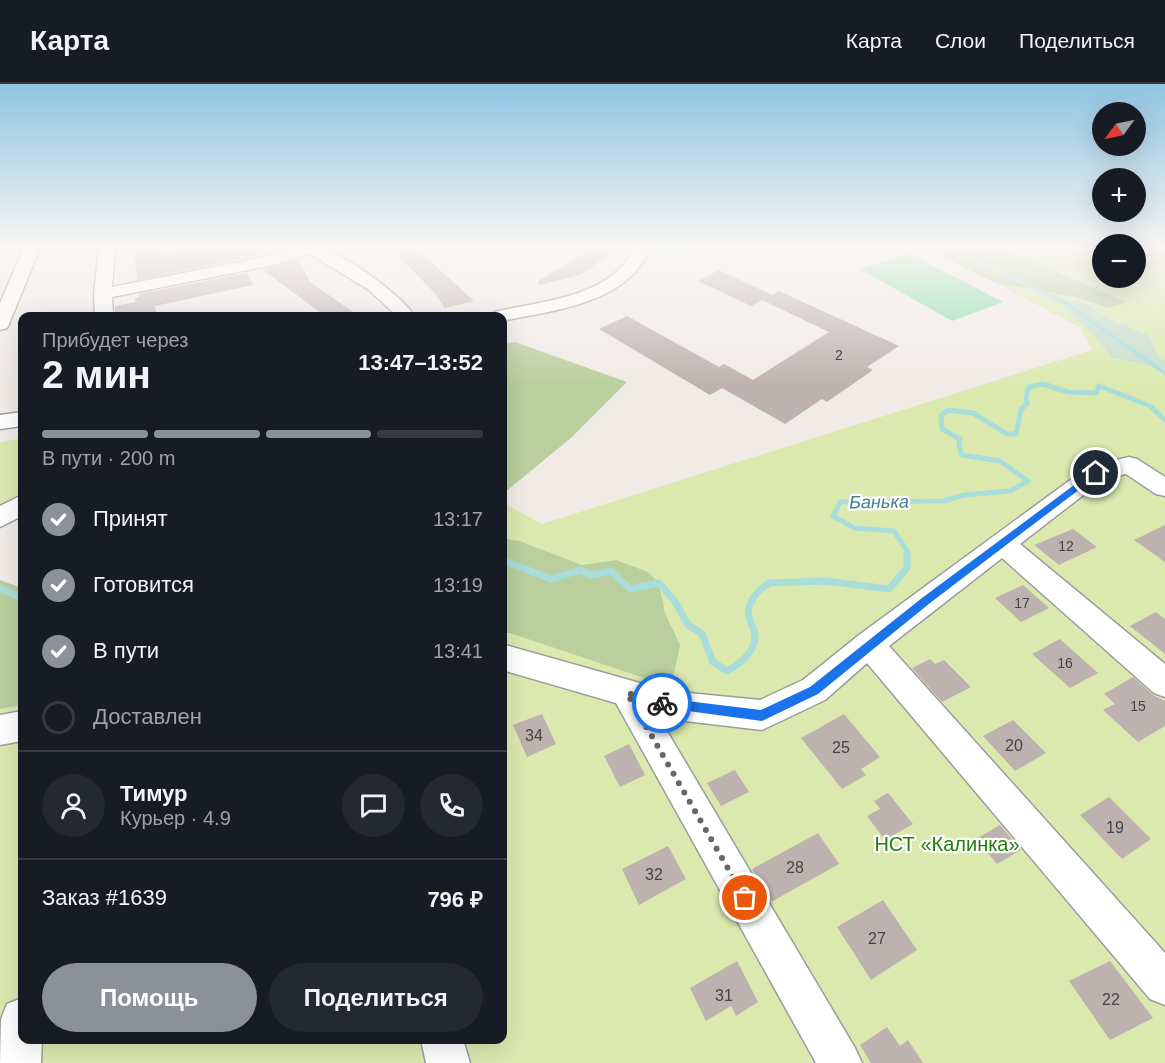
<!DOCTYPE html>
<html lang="ru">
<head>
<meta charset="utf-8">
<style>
	body { margin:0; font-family:Helvetica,sans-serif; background:#242831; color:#f1f3f6; height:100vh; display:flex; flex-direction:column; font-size:22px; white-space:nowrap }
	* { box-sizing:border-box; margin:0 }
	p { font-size:20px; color:#9ea1a6 }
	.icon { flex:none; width:33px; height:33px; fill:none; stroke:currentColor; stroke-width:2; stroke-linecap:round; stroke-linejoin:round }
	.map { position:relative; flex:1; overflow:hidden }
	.details { position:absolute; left:18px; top:228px; width:489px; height:732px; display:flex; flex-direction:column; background:#171b24; border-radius:12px; box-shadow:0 6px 24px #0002 }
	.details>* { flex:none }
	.needle { width:39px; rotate:237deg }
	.fabs { position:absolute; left:1092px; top:18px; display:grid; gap:12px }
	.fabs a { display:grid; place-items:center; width:54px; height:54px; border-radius:50%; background:#171b24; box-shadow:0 6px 24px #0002; font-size:30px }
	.pin { position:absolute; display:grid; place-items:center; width:51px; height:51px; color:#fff; margin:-26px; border:3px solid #fff; border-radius:50%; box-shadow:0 2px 6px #0007 }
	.courier { position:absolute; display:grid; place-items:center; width:60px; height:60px; margin:-30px; border:4px solid #1a73e8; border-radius:50%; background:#fff; color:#222; box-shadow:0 2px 8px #0007 }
	.overview em { font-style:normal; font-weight:700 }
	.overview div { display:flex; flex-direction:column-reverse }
	.overview { display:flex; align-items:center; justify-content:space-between; height:102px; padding:0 24px }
	h1 { font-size:39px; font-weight:700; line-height:45px }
	.bar { display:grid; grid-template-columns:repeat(4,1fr); gap:9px 6px; align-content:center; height:72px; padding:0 24px }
	.bar i { height:8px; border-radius:4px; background:#363941 }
	.bar .on { background:#8c9099 }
	.bar p { grid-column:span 4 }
	.line { display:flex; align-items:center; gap:15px; padding:0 24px; border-top:2px solid #363941 }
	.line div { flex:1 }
	.round { display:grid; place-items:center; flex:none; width:63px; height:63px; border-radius:32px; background:#242831 }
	ol { padding:0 24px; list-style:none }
	li { display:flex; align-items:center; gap:18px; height:66px }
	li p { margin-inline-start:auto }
	li .icon { padding:6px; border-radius:50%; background:#8c9099; color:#fff; stroke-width:4 }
	li:last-child { color:#9ea1a6 }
	li i { width:33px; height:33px; border:3px solid #363941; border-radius:50% }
	.action { display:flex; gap:12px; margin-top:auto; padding:12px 24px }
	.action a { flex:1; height:69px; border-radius:36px; background:#8c9099; color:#fff; font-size:24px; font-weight:700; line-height:69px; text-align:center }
	.action a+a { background:#242831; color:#f1f3f6 }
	header { display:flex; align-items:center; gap:36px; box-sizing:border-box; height:84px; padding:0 30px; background:#171b24; border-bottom:2px solid #363941 }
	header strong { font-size:28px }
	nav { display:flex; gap:33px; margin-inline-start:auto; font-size:21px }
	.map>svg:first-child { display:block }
	.grass { fill:#dbe9af }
	.forest { fill:#b9cf9d }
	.wetland { fill:#c5decc }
	.park { fill:#d0f8c7 }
	.pitch { fill:#88dda5 }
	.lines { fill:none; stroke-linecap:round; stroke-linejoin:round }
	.stream-far2 { stroke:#a9ddda; stroke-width:4 }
	.stream-far1 { stroke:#a9ddda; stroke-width:5 }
	.stream { stroke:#a9ddda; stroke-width:7 }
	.building { fill:#bdb2b0 }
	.minor-casing { stroke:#9d9d9d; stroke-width:3 }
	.minor { fill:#fff; fill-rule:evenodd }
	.route { fill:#1a73e8 }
	.done { stroke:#696766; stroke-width:6; stroke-dasharray:0 10.8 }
	.labels { text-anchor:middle; stroke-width:4.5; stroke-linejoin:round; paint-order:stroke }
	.number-label { font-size:14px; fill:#474444 }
	.near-number-label { font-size:16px; fill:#474444 }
	.water-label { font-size:18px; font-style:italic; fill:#427d8f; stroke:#fff }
	.near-park-label { font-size:20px; fill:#247e0f; stroke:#fff }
</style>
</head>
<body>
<header>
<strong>Карта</strong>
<nav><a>Карта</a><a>Слои</a><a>Поделиться</a></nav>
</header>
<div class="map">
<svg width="1165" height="979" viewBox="0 0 1165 979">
	<rect width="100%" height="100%" fill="#f1ebe7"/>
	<path class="grass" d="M1001 164H1102V194H1136V164H1165V276L1158 272 1148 251 1117 239 1083 217 1064 225 1095 252 1112 274 1152 282 1165 290V979H0V625L22 621V956H502L503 549 680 561 665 529 659 499 616 476 582 481 521 457 503 454V419L542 440 1092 266 1081 244 995 199 1075 213 1109 224 1125 218Z
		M22 354V409L0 423V358Z"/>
	<path class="forest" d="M926 164H1001L1126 218 1109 224 1075 213 995 199Z
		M515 258 627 298 572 353 503 410V260Z
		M503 454 520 457 582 481 616 476 648 488 659 499 665 529 680 561 671 603 510 549H503Z
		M0 496 22 504V621L0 625Z"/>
	<path class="wetland" d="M1082 217 1117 239 1148 251 1158 272 1165 276V290L1152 282 1112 274 1095 252 1064 225V218Z"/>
	<path class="park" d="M659 164H708C683 178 682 185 654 173Z"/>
	<path class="pitch" d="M909 169 1003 218 952 237 860 185Z"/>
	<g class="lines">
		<path class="stream-far2" d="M948 164 1064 218 1165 289"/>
		<path class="stream-far1" d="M907 471V467L894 447 854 444 833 432 840 418 944 417 964 411 1010 407 1028 397 1000 377 962 371 959 363 960 355 942 345 941 332 948 326 973 329 1007 350H1016L1021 325 1027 320 1026 312 1029 303 1043 300 1068 308 1096 309 1099 302 1150 322 1165 336"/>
		<path class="stream" d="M502 476 551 495 581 486 591 491 611 487 630 505 659 499 674 516 688 541 702 550 713 578 727 587C740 580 755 568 755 551 755 545 750 540 749 533 746 519 758 505 770 499L826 497 889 505 907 484V470
			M0 504 22 514"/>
	</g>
	<path class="building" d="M134 164H163L164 171 199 164H287L247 174 237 166 241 175 137 196Z
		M394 164H416L474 217 445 224 432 206 404 178Z
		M589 164H619L580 191 539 201 538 197 581 172Z
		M299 176 310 198 359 232H325L262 185Z
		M719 186 772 211 751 222 698 197Z
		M247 189 253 201 155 222 157 232H115V222L136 218 135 214 139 213V210Z
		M779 207 899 262 867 283 873 286 827 318 822 315 785 340 722 304 710 311 599 245 627 232 719 283 724 280 753 296 829 248 762 216Z
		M1165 441V478L1134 456Z
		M1073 445 1097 463 1059 481 1034 461Z
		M1023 501 1049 524 1021 538 995 514Z
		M1156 528 1165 535V570L1130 542Z
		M1060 555 1098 589 1070 604 1032 570Z
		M930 575 935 580 944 576 971 603 942 618 912 584Z
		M1133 593 1153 611 1165 617V642L1138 658 1103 626 1115 620 1104 610Z
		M542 630 556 660 527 673 513 641Z
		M844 630 880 673 861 685 866 691 842 705 801 654Z
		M1013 636 1046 669 1015 687 983 652Z
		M629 660 645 691 620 703 604 672Z
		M735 686 749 708 721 722 707 699Z
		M888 709 913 740 885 756 867 732 880 725 874 717Z
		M1109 713 1151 755 1122 775 1080 731Z
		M1000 741 1021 766 997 780 976 755Z
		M818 749 839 780 771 818 752 785Z
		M668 762 686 795 639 821 622 785Z
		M883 816 917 866 871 896 837 843Z
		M737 877 758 918 736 932 731 922 706 937 690 904Z
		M1110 877 1153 934 1110 956 1069 897Z
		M887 943 900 962 908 956 923 979H871L860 961Z"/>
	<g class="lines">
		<defs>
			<path id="minor" d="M24 164H40L9 240 7 244 0 246V219Z
				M99 164H115L112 203 270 172C286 167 308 159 325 165 350 174 400 211 415 232H397L369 206 310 170 273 181 112 213 113 232H95L94 210Z
				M634 164H650C628 220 554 226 502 237V232H491L494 228C540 217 612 214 634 164Z
				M22 328V342L0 345V331Z
				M1129 373 1137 375 1165 393V412L1156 410 1126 390 1104 395 1020 460 1165 580V613L1154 609 1002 474 889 562 1165 869V921L1150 915 867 579 825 616 762 646 668 635 658 632 855 964 862 979H816L616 619 502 586V560L668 607 760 616 803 596 859 551 1088 383Z
				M22 411V432L0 443V422Z
				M22 627V657L0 661V631Z
				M22 914V956H42L41 979H0L1 935 7 920Z
				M421 956H463L470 979H426Z"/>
		</defs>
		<use href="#minor" class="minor-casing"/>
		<use href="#minor" class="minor"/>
	</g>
	<linearGradient id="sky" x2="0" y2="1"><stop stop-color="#8fc4e2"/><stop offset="0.54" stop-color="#f9f6f4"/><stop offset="1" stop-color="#f9f6f4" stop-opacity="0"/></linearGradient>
	<rect width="1165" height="302" fill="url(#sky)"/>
	<path class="route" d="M1093 387 1101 389 930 519 818 610 762 637 658 623V615L662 614 761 626 810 603 922 514Z"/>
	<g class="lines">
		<path class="done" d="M662 619 627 609 745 814"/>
	</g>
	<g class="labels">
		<g class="number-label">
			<text x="839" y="276">2</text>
			<text x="1066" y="467">12</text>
			<text x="1022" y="524">17</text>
			<text x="1065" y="584">16</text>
			<text x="1138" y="627">15</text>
		</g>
		<g class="near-number-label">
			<text x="534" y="657">34</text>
			<text x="1014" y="667">20</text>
			<text x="841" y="669">25</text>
			<text x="1115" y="749">19</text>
			<text x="795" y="789">28</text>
			<text x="654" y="796">32</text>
			<text x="877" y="860">27</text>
			<text x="724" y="917">31</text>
			<text x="1111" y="921">22</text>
		</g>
		<g class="water-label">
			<text transform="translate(879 418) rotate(-1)" y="6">Банька</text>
		</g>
		<g class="near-park-label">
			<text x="947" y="767">НСТ «Калинка»</text>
		</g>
	</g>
</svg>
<div class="fabs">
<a><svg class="needle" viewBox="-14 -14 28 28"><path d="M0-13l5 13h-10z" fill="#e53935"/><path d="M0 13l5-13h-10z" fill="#9ea1a6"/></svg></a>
<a>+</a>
<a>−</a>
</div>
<div class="pin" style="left:745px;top:814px;background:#ea580c"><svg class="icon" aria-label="bag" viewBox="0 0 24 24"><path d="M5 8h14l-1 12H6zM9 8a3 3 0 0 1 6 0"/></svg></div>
<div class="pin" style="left:1096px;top:389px;background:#1f2937"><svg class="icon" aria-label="home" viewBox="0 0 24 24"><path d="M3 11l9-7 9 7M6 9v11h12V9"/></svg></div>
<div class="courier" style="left:662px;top:619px"><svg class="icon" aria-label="bike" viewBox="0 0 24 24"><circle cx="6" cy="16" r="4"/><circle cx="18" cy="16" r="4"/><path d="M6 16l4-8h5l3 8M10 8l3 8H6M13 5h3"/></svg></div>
<section class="details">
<div class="overview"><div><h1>2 мин</h1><p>Прибудет через</p></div><em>13:47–13:52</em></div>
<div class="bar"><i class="on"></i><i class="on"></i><i class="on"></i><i></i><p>В пути · 200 m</p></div>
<ol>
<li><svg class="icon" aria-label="check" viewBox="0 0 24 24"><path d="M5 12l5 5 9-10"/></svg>Принят<p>13:17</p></li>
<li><svg class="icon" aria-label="check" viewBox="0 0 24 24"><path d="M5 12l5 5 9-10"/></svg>Готовится<p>13:19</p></li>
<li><svg class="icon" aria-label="check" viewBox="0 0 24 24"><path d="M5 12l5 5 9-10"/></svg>В пути<p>13:41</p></li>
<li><i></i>Доставлен</li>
</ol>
<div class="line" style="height:108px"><a class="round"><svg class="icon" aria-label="person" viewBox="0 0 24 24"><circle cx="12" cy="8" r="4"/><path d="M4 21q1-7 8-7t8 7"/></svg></a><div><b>Тимур</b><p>Курьер · 4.9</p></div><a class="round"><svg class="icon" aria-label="chat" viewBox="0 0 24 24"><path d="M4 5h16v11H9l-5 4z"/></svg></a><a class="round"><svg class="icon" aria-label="phone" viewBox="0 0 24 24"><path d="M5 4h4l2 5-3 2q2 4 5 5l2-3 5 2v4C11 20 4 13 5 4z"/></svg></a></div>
<div class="line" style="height:78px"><div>Заказ #1639</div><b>796 ₽</b></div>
<div class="action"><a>Помощь</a><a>Поделиться</a></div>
</section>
</div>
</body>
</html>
